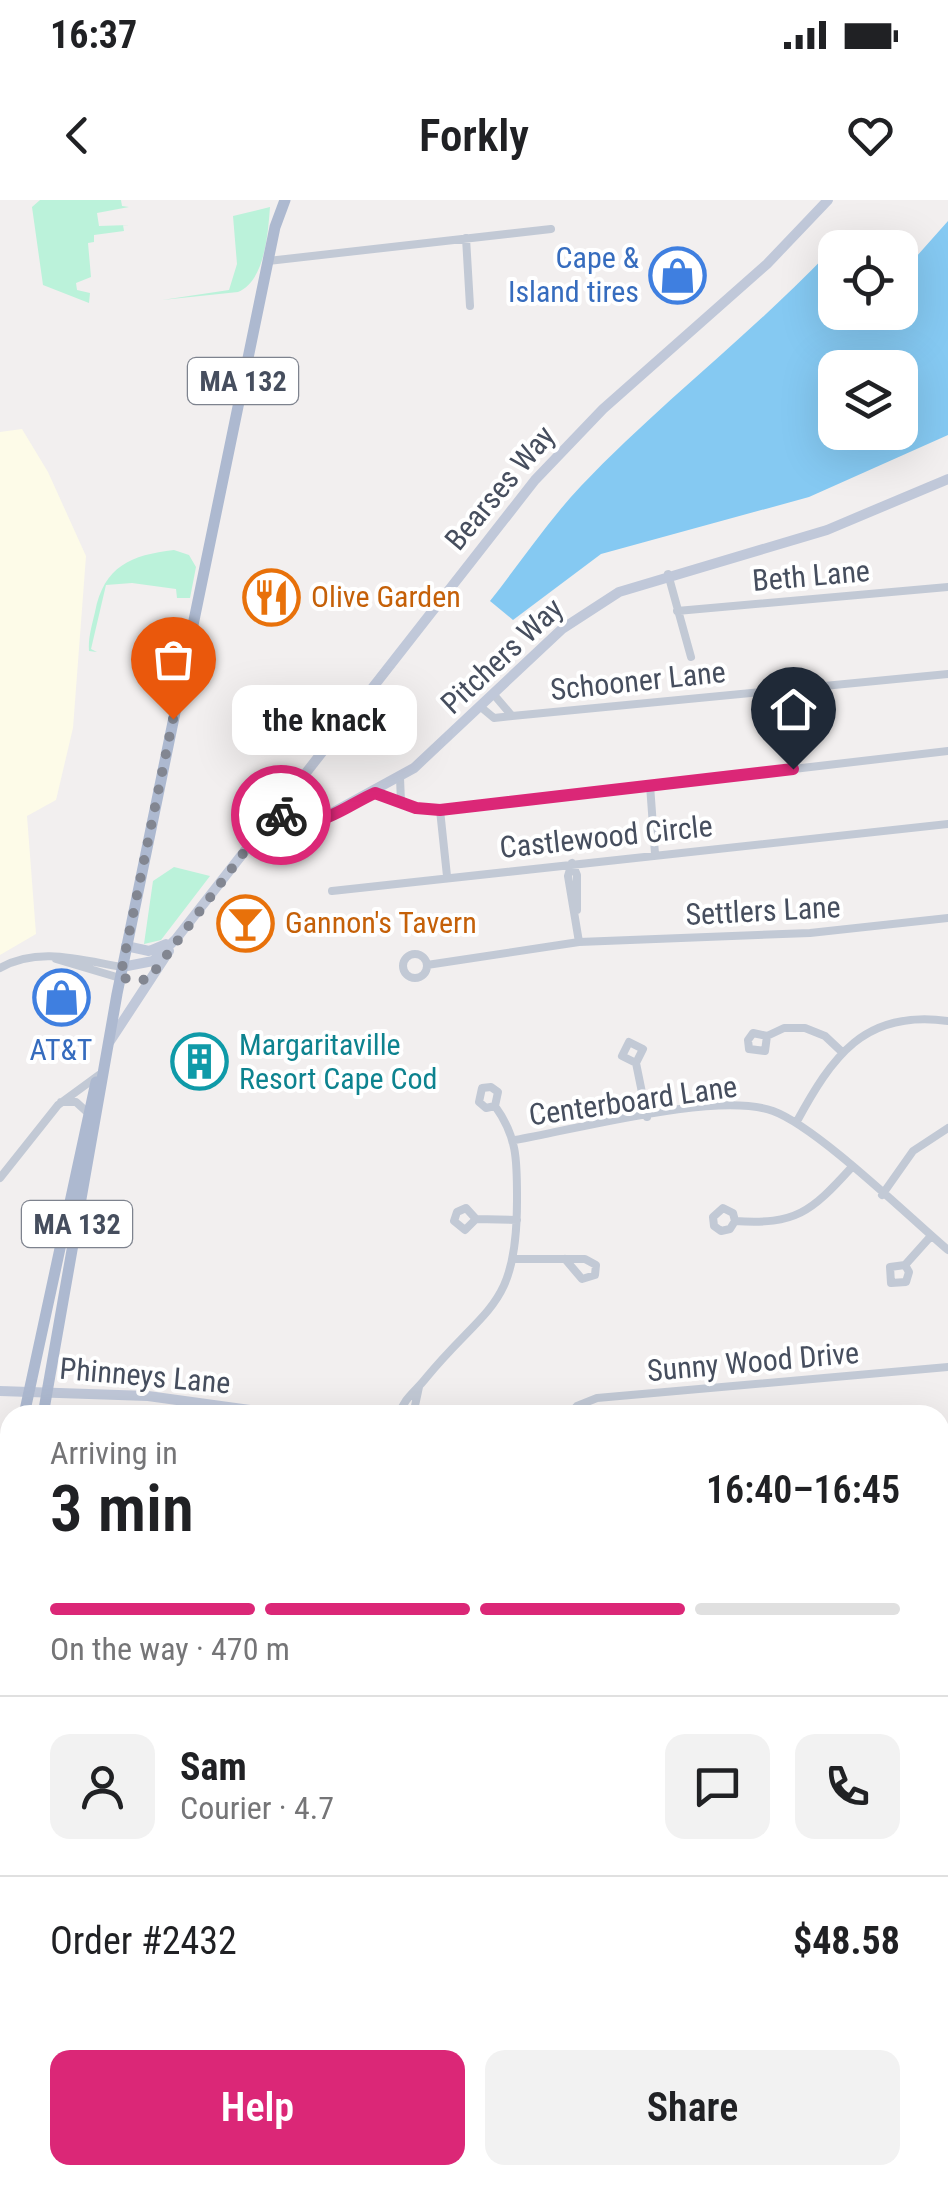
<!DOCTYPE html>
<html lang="en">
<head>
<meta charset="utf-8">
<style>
	body { margin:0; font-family:"Roboto Condensed",sans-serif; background:#f2f2f2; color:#202124; height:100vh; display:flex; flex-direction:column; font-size:38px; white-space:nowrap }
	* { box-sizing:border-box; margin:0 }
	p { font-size:32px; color:#757577 }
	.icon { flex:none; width:55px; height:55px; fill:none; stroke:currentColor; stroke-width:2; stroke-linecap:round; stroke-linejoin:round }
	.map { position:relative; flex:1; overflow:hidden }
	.panel { position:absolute; left:0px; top:1205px; width:950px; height:780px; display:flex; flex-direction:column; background:#fff; border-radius:30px 30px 0 0; box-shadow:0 10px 40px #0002 }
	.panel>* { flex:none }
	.buttons { position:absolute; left:818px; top:30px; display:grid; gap:20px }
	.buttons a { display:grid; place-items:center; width:100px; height:100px; border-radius:20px; background:#fff; box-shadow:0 10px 40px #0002; font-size:50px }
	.pin { position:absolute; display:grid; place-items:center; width:85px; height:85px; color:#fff; margin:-102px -42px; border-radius:50% 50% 50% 0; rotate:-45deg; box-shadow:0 0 10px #0007 }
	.pin .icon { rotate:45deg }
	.courier { position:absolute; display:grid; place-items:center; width:100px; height:100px; margin:-50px; border:8px solid #db2777; border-radius:50%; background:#fff; color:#222; box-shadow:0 2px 12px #0007 }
	.bubble { position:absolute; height:70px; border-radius:20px; background:#fff; box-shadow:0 10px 40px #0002; font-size:32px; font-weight:600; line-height:70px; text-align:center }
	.head em { font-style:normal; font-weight:600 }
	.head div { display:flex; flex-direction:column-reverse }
	.head { display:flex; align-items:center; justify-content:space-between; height:170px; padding:0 50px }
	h1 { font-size:65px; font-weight:600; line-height:75px }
	.bar { display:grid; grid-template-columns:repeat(4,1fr); gap:15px 10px; align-content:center; height:120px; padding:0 50px }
	.bar i { height:12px; border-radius:8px; background:#e0e0e0 }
	.bar .current { background:#db2777 }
	.bar p { grid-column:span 4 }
	.line { display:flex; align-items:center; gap:25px; padding:0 50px; border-top:2px solid #e0e0e0 }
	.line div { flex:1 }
	.round { display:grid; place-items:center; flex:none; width:105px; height:105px; border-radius:20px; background:#f2f2f2 }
	.button { display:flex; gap:20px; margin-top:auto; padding:20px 50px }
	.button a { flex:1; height:115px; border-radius:20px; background:#db2777; color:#fff; font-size:40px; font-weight:600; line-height:115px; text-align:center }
	.button a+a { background:#f2f2f2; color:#202124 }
	.status { display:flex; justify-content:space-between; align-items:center; height:70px; padding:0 50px; background:#fff; direction:ltr }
	.status svg { height:28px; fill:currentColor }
	header { display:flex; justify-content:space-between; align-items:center; height:130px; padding:0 50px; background:#fff; font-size:45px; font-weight:600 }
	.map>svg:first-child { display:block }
	.commercial { fill:#fdfbe8 }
	.green { fill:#bbf2da }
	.water { fill:#85c9f2; fill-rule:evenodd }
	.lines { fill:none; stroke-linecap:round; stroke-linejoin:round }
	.street { stroke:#c2c9d5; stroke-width:8 }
	.secondary { stroke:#c0c8d9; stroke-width:10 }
	.primary { stroke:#adb9d0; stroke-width:11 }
	.done { stroke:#828691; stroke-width:10; stroke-dasharray:0 18 }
	.route { stroke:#db2777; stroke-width:12 }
	.labels { text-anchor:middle; stroke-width:8; stroke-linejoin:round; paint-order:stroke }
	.shield { fill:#fff; stroke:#7e838e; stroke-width:2.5 }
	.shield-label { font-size:28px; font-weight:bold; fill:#464e5e }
	.shop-label { font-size:30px; fill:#366cbe; stroke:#fff; text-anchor:end }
	.street-label { font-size:30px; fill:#464e5e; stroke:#fff }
	.food-label { font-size:30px; fill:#c56008; stroke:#fff; text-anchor:start }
	.culture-label { font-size:30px; fill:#0d838f; stroke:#fff; text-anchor:start }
</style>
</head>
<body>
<div class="status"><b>16:37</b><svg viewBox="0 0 49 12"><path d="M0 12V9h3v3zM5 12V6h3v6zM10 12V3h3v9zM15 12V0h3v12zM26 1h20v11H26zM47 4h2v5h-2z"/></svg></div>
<header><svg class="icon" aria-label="back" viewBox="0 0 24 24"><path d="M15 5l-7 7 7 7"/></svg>Forkly<svg class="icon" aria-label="heart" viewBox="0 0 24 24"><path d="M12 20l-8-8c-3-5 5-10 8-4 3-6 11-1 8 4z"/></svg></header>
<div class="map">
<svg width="948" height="1985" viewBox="0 0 948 1985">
	<rect width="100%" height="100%" fill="#f2efef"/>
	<path class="commercial" d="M22 229 48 272 86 356 73 528 56 600 27 616 36 734 0 755V232Z"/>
	<path class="green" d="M40 0H121L122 6 129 7 97 13 99 26 129 25H123L124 31 94 35V42L88 43 91 77 76 83 77 90 90 93 89 103 43 85 32 7Z
		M270 7C268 33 265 81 238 92L162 100 229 90 237 64 233 16Z
		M174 350 189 355 196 367 190 398H177L176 389 132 383 106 385 91 449 97 452 89 451C88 438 92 425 95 412 104 366 131 355 174 350Z
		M174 667 210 676 161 740 144 744 153 681Z"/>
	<path class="water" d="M948 21V235L809 297 601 354 513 420 490 401C520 363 548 321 581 286 661 202 754 132 833 48L835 112H900V75ZM835 168H900V232H835Z
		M948 1934V1985H842L851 1975H940V1937Z
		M196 1975H747L758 1985H202Z"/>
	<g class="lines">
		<path class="street" d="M466 38 470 106
			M268 61 551 29
			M668 374 691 457
			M677 411 948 387
			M482 508 494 518 512 516 495 496
			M512 516 948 474
			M400 578 401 602
			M650 585 655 654
			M375 593 416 608 440 610 948 551
			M440 610 447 676
			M572 663 568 676 579 742
			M572 663 577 675V710
			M332 691 948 624
			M403 766a12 12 0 1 1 24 0a12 12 0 1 1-24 0Z
			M56 759 120 778
			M427 765 579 742 810 733 948 718
			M0 768C38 746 81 760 122 767
			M767 836 765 851 749 849 748 840 753 833 767 836 784 828H805L825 836 842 852
			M636 863 622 856 629 842 643 849 636 863 647 917
			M61 902H76L87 912
			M796 923C832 857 864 809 948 821
			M515 940C578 929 717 891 773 911 817 927 908 1016 948 1050
			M0 978 58 905 99 875
			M882 995 913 951 948 928
			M476 1019 465 1030 454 1021 457 1012 466 1008 476 1019 517 1020
			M735 1021 730 1029 721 1031 714 1026 713 1017 723 1008 733 1013 735 1021C796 1025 811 1012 851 968
			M514 1059H585L596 1065 595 1075 582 1079 565 1059
			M905 1065 909 1072 906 1082 891 1083 890 1067 905 1065 931 1036
			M399 1215C404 1198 415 1192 426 1178 486 1105 517 1109 517 1001 517 962 518 938 495 906L498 892 491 887 482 888 479 902 486 908 495 906
			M413 1215 419 1187
			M568 1215 577 1206 597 1198 948 1167
			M940 1260H948
			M940 1339 948 1345
			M940 1483 948 1482
			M0 1645 10 1637
			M940 1715 948 1705
			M940 1755 948 1763
			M940 1872 948 1868
			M809 1985 812 1975"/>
		<path class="secondary" d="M275 611 293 623 310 625 414 568 562 429 619 392 827 330 948 279
			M126 746 149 751 166 744
			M122 767 153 761 176 739 535 280 603 209 767 64 828 0
			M110 841 169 751
			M0 1191 148 1196 286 1215
			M940 1549 948 1553"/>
		<path class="primary" d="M24 1215 96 882
			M43 1215 117 794 275 27 285 0
			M0 1359 10 1299
			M0 1443 10 1391"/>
	</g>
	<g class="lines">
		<path class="done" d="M173 519 120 778 148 780 275 611 281 615"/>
		<path class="route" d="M281 615C311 637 345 606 375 593L416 608 440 610 793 569"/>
	</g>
	<defs>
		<symbol id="shop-ring" viewBox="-11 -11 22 22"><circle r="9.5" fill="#fff" stroke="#3f7fe0" stroke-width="1.5"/><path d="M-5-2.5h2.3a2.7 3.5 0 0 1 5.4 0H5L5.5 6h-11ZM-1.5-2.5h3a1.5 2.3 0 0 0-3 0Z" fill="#3f7fe0"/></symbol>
		<symbol id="restaurant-ring" viewBox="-11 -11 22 22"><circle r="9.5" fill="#fff" stroke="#e8710a" stroke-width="1.5"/><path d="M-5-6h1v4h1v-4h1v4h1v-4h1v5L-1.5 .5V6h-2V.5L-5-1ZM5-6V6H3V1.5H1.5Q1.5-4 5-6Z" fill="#e8710a"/></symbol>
		<symbol id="bar-ring" viewBox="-11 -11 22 22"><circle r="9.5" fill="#fff" stroke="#e8710a" stroke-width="1.5"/><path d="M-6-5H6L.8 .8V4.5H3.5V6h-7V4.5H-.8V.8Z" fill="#e8710a"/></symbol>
		<symbol id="building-ring" viewBox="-11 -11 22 22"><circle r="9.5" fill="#fff" stroke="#0f9aa8" stroke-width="1.5"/><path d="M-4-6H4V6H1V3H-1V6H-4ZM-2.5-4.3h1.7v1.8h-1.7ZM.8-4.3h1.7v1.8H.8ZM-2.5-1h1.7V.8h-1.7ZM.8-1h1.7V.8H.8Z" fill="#0f9aa8"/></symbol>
	</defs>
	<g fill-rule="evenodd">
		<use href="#shop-ring" x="646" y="44" width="63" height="63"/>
		<use href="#restaurant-ring" x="240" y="366" width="63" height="63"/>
		<use href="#bar-ring" x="214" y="692" width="63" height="63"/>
		<use href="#shop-ring" x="30" y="766" width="63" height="63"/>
		<use href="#building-ring" x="168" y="830" width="63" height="63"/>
	</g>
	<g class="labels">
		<g class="shield">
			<rect x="188" y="158" width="110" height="46" rx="8"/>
			<rect x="22" y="1001" width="110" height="46" rx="8"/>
		</g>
		<g class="shield-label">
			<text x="243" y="191">MA 132</text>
			<text x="77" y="1034">MA 132</text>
		</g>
		<g class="shop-label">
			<text x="639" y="68">Cape &amp;<tspan x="639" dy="34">Island tires</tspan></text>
			<text x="61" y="860" text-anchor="middle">AT&amp;T</text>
		</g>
		<g class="street-label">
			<text transform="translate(500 288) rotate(-50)" y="10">Bearses Way</text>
			<text transform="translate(811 376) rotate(-5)" y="10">Beth Lane</text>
			<text transform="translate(502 456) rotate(-43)" y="10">Pitchers Way</text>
			<text transform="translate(638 481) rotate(-6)" y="10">Schooner Lane</text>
			<text transform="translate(606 637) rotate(-6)" y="10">Castlewood Circle</text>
			<text transform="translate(763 711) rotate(-3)" y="10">Settlers Lane</text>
			<text transform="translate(633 901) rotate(-8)" y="10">Centerboard Lane</text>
			<text transform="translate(753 1162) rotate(-5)" y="10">Sunny Wood Drive</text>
			<text transform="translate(145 1176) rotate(5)" y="10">Phinneys Lane</text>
		</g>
		<g class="food-label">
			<text x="311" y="407">Olive Garden</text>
			<text x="285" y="733">Gannon's Tavern</text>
		</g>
		<g class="culture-label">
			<text x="239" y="855">Margaritaville<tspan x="239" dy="34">Resort Cape Cod</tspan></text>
		</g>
	</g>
</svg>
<div class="buttons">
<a><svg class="icon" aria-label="locate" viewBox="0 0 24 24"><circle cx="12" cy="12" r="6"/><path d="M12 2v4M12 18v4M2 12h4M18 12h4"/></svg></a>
<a><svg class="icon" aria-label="layers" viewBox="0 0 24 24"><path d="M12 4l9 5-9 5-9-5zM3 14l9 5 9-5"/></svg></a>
</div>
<div class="pin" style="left:173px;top:519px;background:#ea580c"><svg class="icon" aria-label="bag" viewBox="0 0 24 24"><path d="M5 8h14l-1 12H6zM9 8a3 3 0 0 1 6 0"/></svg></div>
<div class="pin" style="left:793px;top:569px;background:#1f2937"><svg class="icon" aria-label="home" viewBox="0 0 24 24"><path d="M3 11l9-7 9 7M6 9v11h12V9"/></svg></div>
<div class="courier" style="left:281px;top:615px"><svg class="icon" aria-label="bike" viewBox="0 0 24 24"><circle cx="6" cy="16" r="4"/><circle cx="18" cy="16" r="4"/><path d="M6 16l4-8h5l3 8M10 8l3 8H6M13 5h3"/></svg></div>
<div class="bubble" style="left:232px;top:485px;width:185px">the knack</div>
<section class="panel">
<div class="head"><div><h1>3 min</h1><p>Arriving in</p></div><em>16:40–16:45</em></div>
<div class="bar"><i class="current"></i><i class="current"></i><i class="current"></i><i></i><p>On the way · 470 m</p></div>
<div class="line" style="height:180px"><a class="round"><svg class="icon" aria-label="person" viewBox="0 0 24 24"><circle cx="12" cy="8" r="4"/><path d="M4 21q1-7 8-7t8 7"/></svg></a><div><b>Sam</b><p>Courier · 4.7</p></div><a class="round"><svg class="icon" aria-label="chat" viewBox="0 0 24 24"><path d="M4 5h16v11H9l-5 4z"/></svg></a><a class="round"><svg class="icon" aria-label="phone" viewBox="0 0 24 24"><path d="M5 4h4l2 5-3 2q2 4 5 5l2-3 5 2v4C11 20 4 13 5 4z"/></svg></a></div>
<div class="line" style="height:130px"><div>Order #2432</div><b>$48.58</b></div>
<div class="button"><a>Help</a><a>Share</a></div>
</section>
</div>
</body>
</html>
